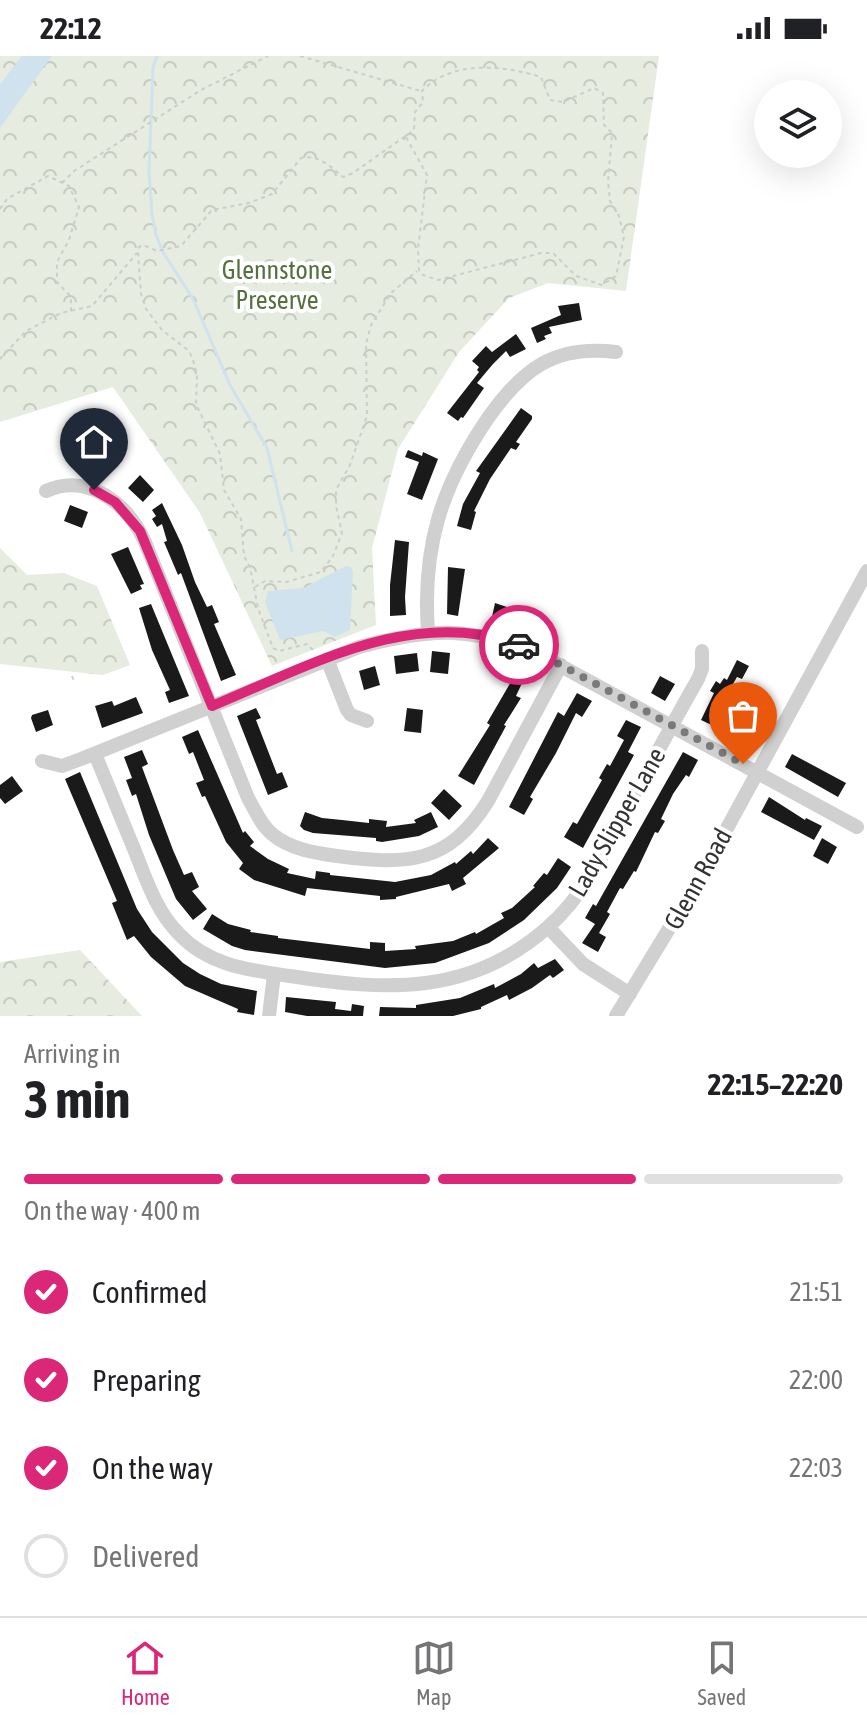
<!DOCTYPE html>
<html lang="en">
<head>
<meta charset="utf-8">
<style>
	body { margin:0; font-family:"Asap Condensed",sans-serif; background:#f6f6f6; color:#202124; height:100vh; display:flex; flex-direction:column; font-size:30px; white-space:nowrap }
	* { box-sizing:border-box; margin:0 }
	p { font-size:26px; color:#757577 }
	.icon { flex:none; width:44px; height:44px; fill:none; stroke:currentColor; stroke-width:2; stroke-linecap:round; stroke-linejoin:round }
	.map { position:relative; height:960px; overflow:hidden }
	.details { display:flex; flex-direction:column; background:#fff; flex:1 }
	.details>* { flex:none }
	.tools { position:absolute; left:754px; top:24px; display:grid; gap:16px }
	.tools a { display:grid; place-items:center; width:88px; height:88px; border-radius:50%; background:#fff; box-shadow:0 8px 32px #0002; font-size:40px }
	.pin { position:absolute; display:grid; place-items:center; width:68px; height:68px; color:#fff; margin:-82px -34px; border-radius:50% 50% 50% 0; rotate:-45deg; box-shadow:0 0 8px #0007 }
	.pin .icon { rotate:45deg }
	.courier { position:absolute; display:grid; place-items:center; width:80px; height:80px; margin:-40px; border:6px solid #db2777; border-radius:50%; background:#fff; color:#222; box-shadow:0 2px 10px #0007 }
	.summary em { font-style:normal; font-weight:700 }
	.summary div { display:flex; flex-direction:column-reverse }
	.summary { display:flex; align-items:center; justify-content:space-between; height:136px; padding:0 24px }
	h1 { font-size:52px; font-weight:700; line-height:60px }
	.bar { display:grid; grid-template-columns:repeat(4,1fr); gap:12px 8px; align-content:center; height:96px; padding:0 24px }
	.bar i { height:10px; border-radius:6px; background:#e0e0e0 }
	.bar .on { background:#db2777 }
	.bar p { grid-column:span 4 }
	ol { padding:0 24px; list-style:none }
	li { display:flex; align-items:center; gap:24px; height:88px }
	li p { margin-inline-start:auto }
	li .icon { padding:8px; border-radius:50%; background:#db2777; color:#fff; stroke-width:4 }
	li:last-child { color:#757577 }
	li i { width:44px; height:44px; border:4px solid #e0e0e0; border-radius:50% }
	.status { display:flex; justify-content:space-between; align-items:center; height:56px; padding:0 40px; background:#fff; direction:ltr }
	.status svg { height:22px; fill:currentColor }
	.dock { display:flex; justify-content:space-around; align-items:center; height:112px; border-top:2px solid #e0e0e0; background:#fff; font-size:22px; color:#757577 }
	.dock a { display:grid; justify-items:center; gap:4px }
	.dock .on { color:#db2777 }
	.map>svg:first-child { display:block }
	.park { fill:url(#park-crowns) }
	.water { fill:#cfe2ee }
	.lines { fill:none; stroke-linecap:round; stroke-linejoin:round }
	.stream { stroke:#cfe2ee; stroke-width:3 }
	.building { fill:#1a1a1a }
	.path { stroke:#cdcdcd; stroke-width:2; stroke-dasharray:4 4; stroke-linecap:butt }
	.minor { stroke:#d0d0d0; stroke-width:14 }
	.done { stroke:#7a7a7a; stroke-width:8; stroke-dasharray:0 14.4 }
	.route { stroke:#db2777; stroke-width:10 }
	.labels { text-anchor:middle; stroke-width:8; stroke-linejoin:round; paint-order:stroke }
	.park-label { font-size:26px; fill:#56703f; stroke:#fff }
	.street-label { font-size:26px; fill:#333; stroke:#fff }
</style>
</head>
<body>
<div class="status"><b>22:12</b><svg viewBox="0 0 49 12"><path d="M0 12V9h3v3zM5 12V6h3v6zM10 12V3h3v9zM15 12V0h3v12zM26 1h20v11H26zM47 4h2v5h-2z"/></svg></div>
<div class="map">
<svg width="867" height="960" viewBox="0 0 867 960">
	<defs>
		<pattern id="park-crowns" width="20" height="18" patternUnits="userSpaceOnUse" patternTransform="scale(2)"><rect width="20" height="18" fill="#e6ecdf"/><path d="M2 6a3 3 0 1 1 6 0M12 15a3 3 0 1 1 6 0" fill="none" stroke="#c6cbc0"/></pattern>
	</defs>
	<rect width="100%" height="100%" fill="#fff"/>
	<path class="park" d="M0 0H659L626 235 548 227 509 242 459 296 398 393 372 492 376 569 272 610 200 457 113 331 0 366Z
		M0 492 27 519 64 517 97 530 130 609 103 619 0 608Z
		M80 894 142 960H0V906Z"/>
	<path class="water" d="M22 0H52L0 72V28Z
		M346 510 351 511 353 515 350 574 335 581 323 575 280 584 265 546 268 535 303 532Z"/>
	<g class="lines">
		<path class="stream" d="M157 0 153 11 149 116 152 158 156 179 163 196 193 243 230 329 267 392 292 495"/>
	</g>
	<path class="building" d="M579 247 582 264 549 271 552 277 544 280 546 283 537 287 531 272 561 259 558 250Z
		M516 278 526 293 510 301 506 295 493 308 477 327 484 332 463 362 461 361 458 365 447 357 479 316 477 314 479 311 472 305 486 290 492 296Z
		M521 352 532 360V363L516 386 520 388 516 394 511 392 490 423 474 455 476 456 471 474 457 470 463 448 480 417 476 415Z
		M408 394 422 400 423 396 438 403 422 444 407 438 419 406 405 401Z
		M140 419 154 434 143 446 128 432Z
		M162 447 182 489 195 526 207 551 212 549 219 566 214 568 236 619 221 625 181 517 178 519 164 486 167 485 162 468 157 471 152 463 156 460 152 454Z
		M70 449 88 456 82 472 64 465Z
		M395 484 409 486 405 541 406 559 390 560V529Z
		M128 491 144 528 140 529 142 533 131 538 111 498Z
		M448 511 465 513 458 560 447 558Z
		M495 547 535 560 531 571 507 563 492 561Z
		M151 548 189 640 169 647 165 636 170 634 152 594 139 552Z
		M432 595 450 597 448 618 430 616Z
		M417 597 419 615 396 618 394 600Z
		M737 604 749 610 742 623 737 621 719 652 724 654 721 660 725 662 720 673 701 664 714 637 710 635 716 625 720 628 724 622 727 624Z
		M513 608 528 614 516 640 521 642 504 669 506 670 474 729 458 720 490 669 487 667 512 624 507 622Z
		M375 610 380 629 364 634 359 615Z
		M660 620 675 628 665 645 651 637Z
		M577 637 592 645 582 661 576 657 556 697 530 741 533 743 524 759 509 751 558 656 564 660Z
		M136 641 143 657 102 672 95 650 112 645 114 650Z
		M256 652 261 662 256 664 277 718 282 716 288 731 268 739 237 660Z
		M407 652 423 654 421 677 404 675Z
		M48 654 53 669 36 676 31 662 32 659Z
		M626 664 641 671 628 696 634 699 583 792 564 781 573 766 577 768 602 724 599 722 607 708 610 710 624 684 617 680Z
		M198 674 243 777 245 775 254 786 250 790 268 803 289 813 287 817 315 823 316 815 330 817V819L395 826 431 819 455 806 456 808 471 795 473 798 488 782 499 792 463 822 466 828 452 835 449 828 396 841V843L380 844V840L307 832 305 840 254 824 239 813 243 807 226 786 205 740 202 741 196 727 204 724 193 696 189 698 182 681Z
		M142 694 148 708 142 711 173 794 184 819 192 816 199 831 192 835 207 853 193 864 176 843 149 779 136 738 132 740 126 724 132 722 124 701Z
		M683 696 698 704 689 721 686 719 673 738 661 763 665 765 658 777 655 776 636 816 634 815 623 833 620 832 607 856 610 858 599 877 606 881 598 896 582 887 595 868 585 862 593 848 596 850Z
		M792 698 846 727 838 741 785 711Z
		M80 716 137 853 152 876 183 907 200 918 221 928 257 935 254 959 237 956 238 953 185 930 151 901 134 880 127 884 112 847 117 845 65 723Z
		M12 720 23 735 5 748 0 742V729Z
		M444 733 462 750 449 764 431 747Z
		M769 741 805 764 806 762 822 770 814 784 761 756Z
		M305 756 322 762 342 764 369 767V763L387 765 386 771 416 767 414 764 431 756 438 771 419 780 382 786 376 785V782L313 777 304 774 300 770Z
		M822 782 837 791 828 808 813 800Z
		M558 802 571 811 557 832 524 864 489 887 435 907 385 912 245 894 232 890 203 873 212 858 228 868 251 874 250 876 278 880V882L370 893V886L385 887V895L416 893 415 890 453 885 475 876 476 878 504 862 501 857 512 852 535 831 533 830 544 817 547 819Z
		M555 903 564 914 553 922 550 919 532 932 509 944 507 939 481 951V953L453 960H379L380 951 416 952V949L460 942 494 928 495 932 521 918 534 907 538 912Z
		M286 941 336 946 335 953 351 955 352 948 364 950 363 960H307L285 956Z"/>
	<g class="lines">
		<path class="path" d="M300 0 421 35
			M62 127 74 115 201 34 268 0
			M0 153 7 143 48 120 69 130 79 151 69 184 57 206V226L71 241V256
			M0 303 26 275 61 257 92 250 137 197
			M255 531 265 525 286 526 321 516 333 500 342 477 336 450V434L350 409 367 360 366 288 371 269 391 237 417 215
			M313 594 307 588 279 595 273 592 258 552 250 511 244 500 241 463 224 434 220 398 196 348 197 318 193 304 189 295 162 274 146 253 141 238 138 196 139 191 143 189 157 195 181 190 212 154 249 147 272 138 301 102C318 98 331 111 343 121L353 117 414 74 415 56 423 46 422 35C451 4 503 9 541 21L550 44 563 46 594 32 603 37 604 69 612 77 608 126 610 145 619 160 624 181 616 220 602 229 576 220 553 197H541L438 224 423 219 419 214 418 193 427 119 406 81
			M72 620 74 625"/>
		<path class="minor" d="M46 435C88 416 128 448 145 486L248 742C255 754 261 769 272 778 290 793 314 797 337 800 406 809 448 809 488 745L561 609
			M428 576C422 491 441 431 488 362 522 314 554 288 616 296
			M327 603 347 654 351 659 367 665
			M95 698C108 729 121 761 134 793 146 823 156 855 179 878 209 910 250 914 290 920 386 935 470 940 548 871 586 838 608 789 631 745 653 704 675 663 698 623L702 613V595
			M42 705 62 710 81 703 359 591C430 572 467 570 537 597L857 771
			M548 871 583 908 630 938
			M269 960 274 918
			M616 960 701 820 867 515"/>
	</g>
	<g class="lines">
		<path class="done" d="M519 589 561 609 743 708"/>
		<path class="route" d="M94 434 115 446 140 475 212 650C307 611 414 549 519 589"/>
	</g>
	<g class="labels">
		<g class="park-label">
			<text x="277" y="223">Glennstone<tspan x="277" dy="30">Preserve</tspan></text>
		</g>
		<g class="street-label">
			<text transform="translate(617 766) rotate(-60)" y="9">Lady Slipper Lane</text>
			<text transform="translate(698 823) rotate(-61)" y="9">Glenn Road</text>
		</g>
	</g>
</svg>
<div class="tools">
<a><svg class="icon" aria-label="layers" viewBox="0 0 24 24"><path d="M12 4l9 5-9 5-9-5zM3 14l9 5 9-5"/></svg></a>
</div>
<div class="pin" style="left:743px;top:708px;background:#ea580c"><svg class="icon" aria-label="bag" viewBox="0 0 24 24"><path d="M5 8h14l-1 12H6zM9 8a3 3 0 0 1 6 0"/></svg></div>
<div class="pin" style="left:94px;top:434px;background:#1f2937"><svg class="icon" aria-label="home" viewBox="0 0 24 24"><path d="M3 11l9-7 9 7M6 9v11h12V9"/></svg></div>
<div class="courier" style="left:519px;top:589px"><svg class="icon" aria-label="car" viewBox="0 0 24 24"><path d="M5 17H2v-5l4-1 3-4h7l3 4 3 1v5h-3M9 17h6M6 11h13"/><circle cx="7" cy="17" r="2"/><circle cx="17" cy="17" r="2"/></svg></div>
</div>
<section class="details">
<div class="summary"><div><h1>3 min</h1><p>Arriving in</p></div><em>22:15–22:20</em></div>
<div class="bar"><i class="on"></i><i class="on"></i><i class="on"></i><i></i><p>On the way · 400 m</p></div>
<ol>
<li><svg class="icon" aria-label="check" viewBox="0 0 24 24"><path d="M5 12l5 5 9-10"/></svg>Confirmed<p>21:51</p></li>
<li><svg class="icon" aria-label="check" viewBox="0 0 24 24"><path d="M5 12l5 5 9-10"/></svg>Preparing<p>22:00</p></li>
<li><svg class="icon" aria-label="check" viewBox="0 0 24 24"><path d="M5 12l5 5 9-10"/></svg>On the way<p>22:03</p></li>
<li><i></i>Delivered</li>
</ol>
</section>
<nav class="dock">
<a class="on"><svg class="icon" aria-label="home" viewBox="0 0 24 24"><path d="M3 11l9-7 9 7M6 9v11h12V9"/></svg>Home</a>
<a><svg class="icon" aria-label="map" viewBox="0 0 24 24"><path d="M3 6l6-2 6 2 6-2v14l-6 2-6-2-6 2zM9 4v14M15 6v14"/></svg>Map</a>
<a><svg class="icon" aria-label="saved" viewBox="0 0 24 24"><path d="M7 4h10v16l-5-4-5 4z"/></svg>Saved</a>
</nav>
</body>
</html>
